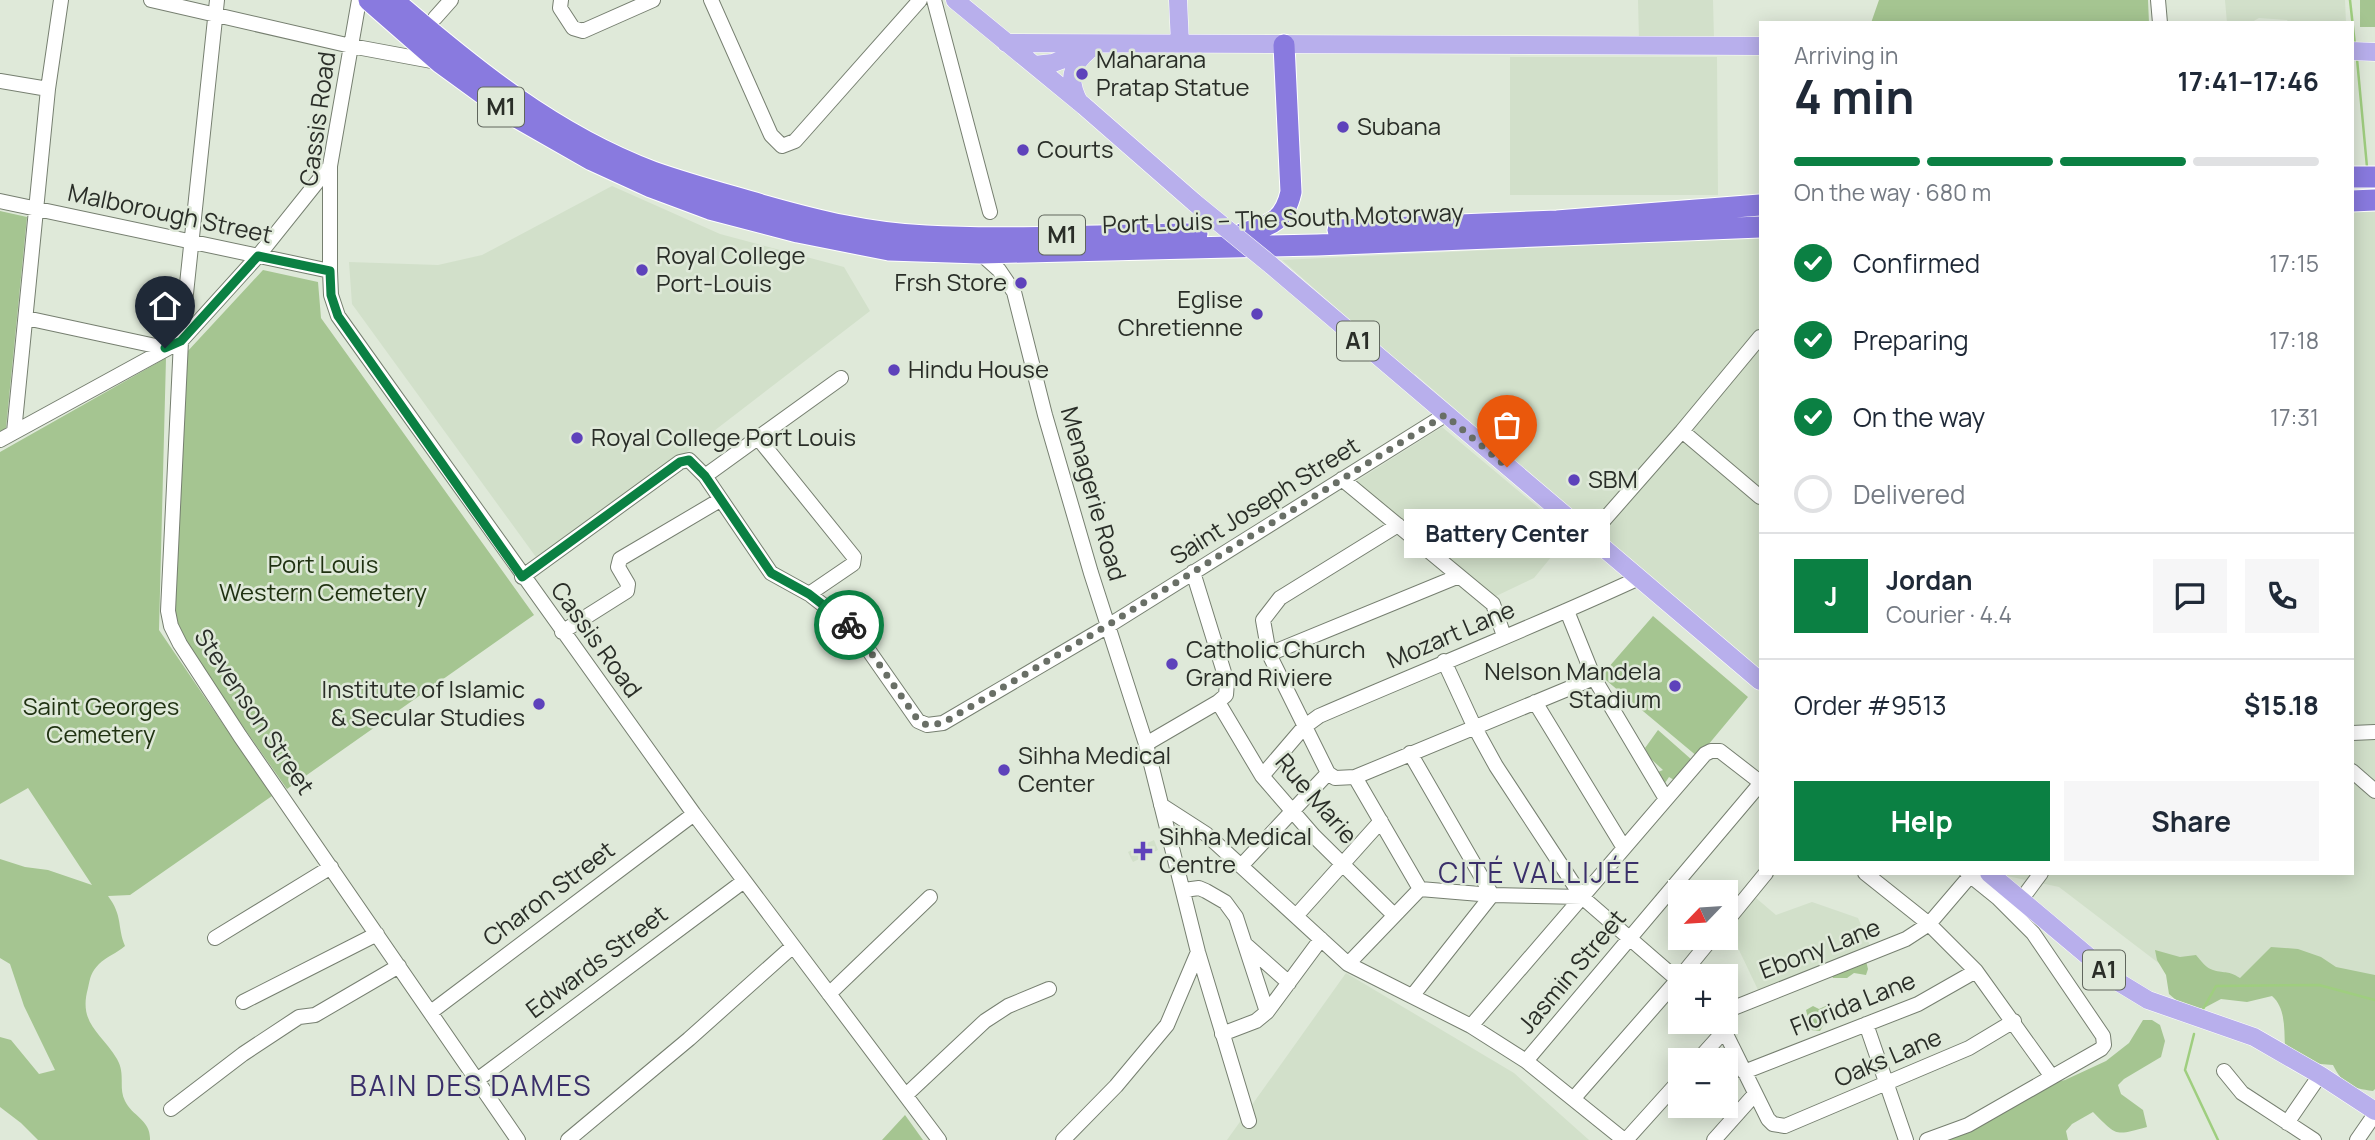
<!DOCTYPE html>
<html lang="en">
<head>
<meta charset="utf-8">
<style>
	body { margin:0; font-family:Manrope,sans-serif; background:#f6f6f7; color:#1f2937; height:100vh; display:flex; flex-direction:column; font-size:26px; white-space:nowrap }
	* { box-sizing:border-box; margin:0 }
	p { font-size:23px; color:#747a83 }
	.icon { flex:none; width:38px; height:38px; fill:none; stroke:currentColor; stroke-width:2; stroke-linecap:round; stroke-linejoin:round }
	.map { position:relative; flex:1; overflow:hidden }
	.drawer { position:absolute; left:1759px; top:21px; width:595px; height:854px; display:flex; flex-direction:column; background:#fff; border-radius:0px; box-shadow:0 4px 18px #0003 }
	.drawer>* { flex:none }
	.needle { width:46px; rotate:245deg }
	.fabs { position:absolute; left:1668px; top:880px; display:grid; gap:14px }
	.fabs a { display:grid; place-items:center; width:70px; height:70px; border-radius:0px; background:#fff; box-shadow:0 4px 18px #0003; font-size:35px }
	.pin { position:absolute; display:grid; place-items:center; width:60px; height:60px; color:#fff; margin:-72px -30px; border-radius:50% 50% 50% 0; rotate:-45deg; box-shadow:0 0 7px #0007 }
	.pin .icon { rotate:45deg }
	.courier { position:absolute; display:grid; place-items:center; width:70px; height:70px; margin:-35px; border:5px solid #0b8043; border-radius:50%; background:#fff; color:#222; box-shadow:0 2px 9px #0007 }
	.bubble { position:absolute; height:49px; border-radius:0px; background:#fff; box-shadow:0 4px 18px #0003; font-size:23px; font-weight:700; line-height:49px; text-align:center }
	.headline em { font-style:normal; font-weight:700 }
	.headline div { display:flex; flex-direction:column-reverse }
	.headline { display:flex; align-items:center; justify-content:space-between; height:119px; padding:0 35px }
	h1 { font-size:46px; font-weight:700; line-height:52px }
	.bar { display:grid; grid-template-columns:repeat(4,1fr); gap:10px 7px; align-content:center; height:84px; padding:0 35px }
	.bar i { height:9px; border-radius:5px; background:#e0e1e3 }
	.bar .current { background:#0b8043 }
	.bar p { grid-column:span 4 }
	.line { display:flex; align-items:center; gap:18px; padding:0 35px; border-top:2px solid #e0e1e3 }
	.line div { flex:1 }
	.round { display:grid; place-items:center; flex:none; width:74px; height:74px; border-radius:0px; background:#f6f6f7 }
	ol { padding:0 35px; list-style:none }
	li { display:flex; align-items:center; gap:21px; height:77px }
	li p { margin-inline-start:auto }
	li .icon { padding:7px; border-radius:50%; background:#0b8043; color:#fff; stroke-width:4 }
	li:last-child { color:#747a83 }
	li i { width:38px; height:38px; border:4px solid #e0e1e3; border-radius:50% }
	.cta { display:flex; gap:14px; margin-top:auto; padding:14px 35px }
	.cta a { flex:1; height:80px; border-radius:0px; background:#0b8043; color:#fff; font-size:28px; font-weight:700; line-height:80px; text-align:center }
	.cta a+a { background:#f6f6f7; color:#1f2937 }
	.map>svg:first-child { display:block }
	.built { fill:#d2e0ca }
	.green { fill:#a5c591 }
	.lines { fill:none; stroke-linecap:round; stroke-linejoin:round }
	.stream { stroke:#9fce7f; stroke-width:2.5 }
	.minor-casing { stroke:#767f70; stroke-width:16 }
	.major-casing { stroke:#fff; stroke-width:19 }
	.highway-casing { stroke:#fff; stroke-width:23 }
	.minor { stroke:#fff; stroke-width:14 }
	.major { stroke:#b8afec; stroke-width:18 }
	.highway { stroke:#897adf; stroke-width:21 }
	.major-bridge-casing { stroke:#fff; stroke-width:19; stroke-linecap:butt }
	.major-bridge { stroke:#b8afec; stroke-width:18 }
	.done { stroke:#696f66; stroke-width:7; stroke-dasharray:0 12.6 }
	.route { stroke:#0b8043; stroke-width:9 }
	.poi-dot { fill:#5e42bb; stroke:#dfe9d9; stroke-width:2.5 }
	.labels { text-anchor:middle; stroke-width:5; stroke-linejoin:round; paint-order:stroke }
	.shield { fill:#dfe9d9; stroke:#60665d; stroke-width:2 }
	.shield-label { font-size:23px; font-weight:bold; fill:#2a2e28 }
	.poi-label { font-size:24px; fill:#2a2e28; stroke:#dfe9d9; text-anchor:start }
	.street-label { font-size:24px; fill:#2a2e28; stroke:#dfe9d9 }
	.park-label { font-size:24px; fill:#1f3111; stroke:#dfe9d9 }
	.quarter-label { font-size:28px; letter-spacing:2px; fill:#3a2f6a; stroke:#dfe9d9 }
</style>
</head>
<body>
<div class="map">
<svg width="2375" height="1140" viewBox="0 0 2375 1140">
	<rect width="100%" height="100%" fill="#dfe9d9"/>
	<path class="built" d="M1638 0H1713L1714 39 1639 40Z
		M2225 0H2345L2346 23H2289L2287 20 2259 18 2250 23H2227Z
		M1510 57H1717L1718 195H1510Z
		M612 186 720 234 844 267 870 311 541 564 352 304 349 262 438 265 482 255Z
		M2375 208V988L2203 997 2059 887 1993 873H2352V209Z
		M1760 237V673L1415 374 1413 376 1282 260Z
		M1442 427 1570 534 1534 578 1490 599 1355 482Z
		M1154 840 1158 850 1133 862 1128 852Z
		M1756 898 1776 915 1812 902 1858 918 1871 948 1759 992 1729 929Z
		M1346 973 1514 1073 1589 1140H1227Z"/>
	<path class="green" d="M1879 0H2148L2149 23H1871Z
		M2360 0H2375V27H2360Z
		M0 211 27 217 6 428 0 432Z
		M263 270 318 282 321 318 534 615 287 789 170 623 186 353Z
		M166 358 159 630 272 796 130 895 108 896C123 916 117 926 125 946 117 953 106 957 99 964 91 972 90 978 88 988 78 1024 101 1032 117 1059 126 1075 118 1087 125 1101 132 1116 151 1120 150 1140H38L21 1123 0 1107V1037L11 1040 39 1074 55 1070 24 1006 10 964 0 958V859L25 867 48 870 92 885 28 788 0 804V452Z
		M1653 616 1748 697 1698 757 1601 676Z
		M1658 730 1692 760 1674 780 1669 777 1665 783H1661L1658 772 1663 770 1650 758 1645 748Z
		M2271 947 2298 949 2321 957 2336 967 2375 975V1089L2373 1091C2351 1088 2343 1085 2333 1065L2308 1063 2285 1047C2284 1030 2286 1008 2272 996L2247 1002 2221 999 2206 1007 2190 1012 2169 994 2166 975 2157 960 2155 950 2180 957 2196 955C2201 961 2206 968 2213 970 2226 974 2228 970 2240 978Z
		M1866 961 1868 969 1866 975 1854 973 1847 978H1833L1832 976Z
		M1830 1004 1831 1007 1829 1012 1820 1015 1824 1024 1820 1031 1811 1030 1806 1010 1813 1006 1819 1009Z
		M2143 1020H2152L2160 1025 2165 1041 2161 1057 2124 1079 2118 1085 2121 1094 2143 1110 2147 1127C2114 1136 2117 1136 2093 1112L2072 1124 2066 1131 2068 1140H1931L2044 1085 2065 1080 2106 1061 2129 1043Z
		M905 1115 923 1140H882Z"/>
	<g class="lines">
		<path class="stream" d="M2350 0 2355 45
			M2357 59 2367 167
			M2202 1011 2216 986 2319 985 2375 1000
			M2194 1034 2185 1070 2218 1140"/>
		<defs>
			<path id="minor" d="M151 0 351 46 437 62
				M217 0 181 341 168 611 171 626 180 644 240 736 518 1140
				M359 0 330 166V271L331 295 338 316 694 814 939 1140
				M561 0 560 8 573 28 583 31 653 0
				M711 0 771 135 782 146 795 141 920 0
				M934 0 990 212
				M2158 0 2160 23
				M435 18 451 0
				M0 81 48 89
				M0 201 330 271
				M980 253 999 270 1014 292 1045 415 1091 573 1146 744 1198 952 1249 1121
				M26 318 165 348
				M1682 431 1760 497
				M14 432 48 89 61 0
				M758 438 854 557 853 564 809 594
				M0 440 181 341 258 256 330 166
				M705 476 841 378
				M1342 479 1493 604 1504 636
				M1398 525 1280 598 1263 620 1269 654 1328 773 1335 778 1355 777 1594 678
				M1589 537 1682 431 1760 337
				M522 577 680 462 689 460 705 476 771 573 809 594 853 628 918 721 927 725 943 723 1108 626 1445 415
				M1567 611 1594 678 1666 799
				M562 632 627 591 628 584 618 567 620 559 720 500
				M1269 654 1459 576
				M1444 661 1474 726 1496 766 1582 897 1680 982
				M1218 702 1262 776 1314 836 1394 915
				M1535 702 1624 848
				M2352 733 2375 732
				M1146 744 1218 702 1226 695 1227 682 1193 572
				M1410 753 1492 895 1413 995
				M2352 771 2375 791
				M1262 776 1304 727 1319 716C1425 670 1533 627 1637 579
				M1355 777 1420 889
				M1161 805 1206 834 1348 964 1471 1026 1526 1061 1624 1140
				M1241 866 1328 773
				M1865 873 1929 924 1976 971 2052 1077
				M1420 889 1492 895 1582 897
				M1184 890 1199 888 1206 891 1225 902 1236 917 1267 1012
				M2021 900 2041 873
				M1296 916 1381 821
				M1726 922 1766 873
				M215 938 331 867
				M1245 944 1289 983
				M1348 964 1420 889
				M1681 976 1712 938
				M829 994 930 897
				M243 1002 377 934
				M1726 1011 1906 939 1929 924 1970 876
				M431 1012 694 814
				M1720 1022 1768 1119 1773 1124 1785 1126 1969 1048 2014 1021
				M1866 1024 1906 1140
				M1471 1026 1705 754 1711 751H1720L1760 782
				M1222 1034 1256 1021 1267 1012 1321 939
				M1698 1060 1724 1031
				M1526 1061 1760 784
				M2224 1071 2242 1093 2314 1140
				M1744 1072 1918 1004 1976 971
				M477 1080 744 881
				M906 1095 985 1021 1008 1006 1049 989
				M1574 1098 1680 977
				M171 1109 243 1054 299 1017 315 1015 399 966
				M2287 1123 2320 1075
				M568 1140 689 1039 792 947
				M1063 1140 1116 1086 1167 1025 1198 952
				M1626 1140 1680 1080
				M1714 1140 1755 1094
				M1927 1140 1968 1125 2101 1049 2104 1045 2103 1036 2033 933 1998 898 1967 873
				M2357 1140 2375 1114"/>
			<path id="major" d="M955 0 1084 106 1195 203
				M1178 0 1180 44
				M1006 43 1760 46
				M2352 51 2375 52
				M1035 65 1053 63 1096 47
				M1079 102C1068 81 1070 66 1088 51
				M1271 265 1760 681
				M1989 873 2120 983 2148 1000 2254 1037 2320 1075 2375 1111"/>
			<path id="highway" d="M369 0 441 63 511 114 592 160 651 187 710 209 798 232 889 250 980 253 1317 245 1760 227
				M393 0C472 68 554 135 653 172 690 185 728 195 765 206 818 221 871 234 926 236 1016 241 1107 234 1197 234
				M2352 177H2375
				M2352 201 2375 200
				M1338 230 1557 221 1760 205
				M1242 234C1269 225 1284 223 1291 192L1284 45"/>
		</defs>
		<use href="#minor" class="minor-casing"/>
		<use href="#major" class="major-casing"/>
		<use href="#highway" class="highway-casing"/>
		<use href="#minor" class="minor"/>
		<use href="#major" class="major"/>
		<use href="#highway" class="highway"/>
		<defs>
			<path id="major-bridge" d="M1195 203 1271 265"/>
		</defs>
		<use href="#major-bridge" class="major-bridge-casing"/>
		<use href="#major-bridge" class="major-bridge"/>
	</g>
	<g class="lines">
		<path class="done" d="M849 625 865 644 918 720 927 725 943 723 1108 625 1445 415 1507 467"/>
		<path class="route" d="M165 348 181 341 258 256 330 271 331 295 338 316 522 577 680 462 689 460 705 476 771 573 809 594 849 625"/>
	</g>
	<g class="poi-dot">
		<circle cx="1082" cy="74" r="7"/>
		<circle cx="1343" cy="127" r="7"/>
		<circle cx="1023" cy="150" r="7"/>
		<circle cx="642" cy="270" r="7"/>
		<circle cx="1021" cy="283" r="7"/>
		<circle cx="1257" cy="314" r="7"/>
		<circle cx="894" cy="370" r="7"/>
		<circle cx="577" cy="438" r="7"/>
		<circle cx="1574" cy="480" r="7"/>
		<circle cx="1172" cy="664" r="7"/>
		<circle cx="1675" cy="686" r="7"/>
		<circle cx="539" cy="704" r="7"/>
		<circle cx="1004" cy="770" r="7"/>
		<path d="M1139.5 840.5h7v7h7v7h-7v7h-7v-7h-7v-7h7z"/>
	</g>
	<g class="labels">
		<g class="shield">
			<rect x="478" y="87.5" width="46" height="39" rx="5"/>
			<rect x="1039" y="215.5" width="46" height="39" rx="5"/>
			<rect x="1337" y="321.5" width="42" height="39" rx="5"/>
			<rect x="2083" y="950.5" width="42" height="39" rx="5"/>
		</g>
		<g class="shield-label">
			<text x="501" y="115">M1</text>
			<text x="1062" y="243">M1</text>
			<text x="1358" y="349">A1</text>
			<text x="2104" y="978">A1</text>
		</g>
		<g class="poi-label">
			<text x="1096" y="68">Maharana<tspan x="1096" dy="28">Pratap Statue</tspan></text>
			<text x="1357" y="135">Subana</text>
			<text x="1037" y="158">Courts</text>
			<text x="656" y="264">Royal College<tspan x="656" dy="28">Port-Louis</tspan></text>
			<text x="1007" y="291" text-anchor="end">Frsh Store</text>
			<text x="1243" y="308" text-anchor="end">Eglise<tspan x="1243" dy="28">Chretienne</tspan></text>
			<text x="908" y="378">Hindu House</text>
			<text x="591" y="446">Royal College Port Louis</text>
			<text x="1588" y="488">SBM</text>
			<text x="1186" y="658">Catholic Church<tspan x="1186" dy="28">Grand Riviere</tspan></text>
			<text x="1661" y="680" text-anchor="end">Nelson Mandela<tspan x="1661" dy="28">Stadium</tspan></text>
			<text x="525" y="698" text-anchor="end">Institute of Islamic<tspan x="525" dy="28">&amp; Secular Studies</tspan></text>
			<text x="1018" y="764">Sihha Medical<tspan x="1018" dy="28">Center</tspan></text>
			<text x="1159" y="845">Sihha Medical<tspan x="1159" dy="28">Centre</tspan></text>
		</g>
		<g class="street-label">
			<text transform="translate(318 119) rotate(-82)" y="8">Cassis Road</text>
			<text transform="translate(170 214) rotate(12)" y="8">Malborough Street</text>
			<text transform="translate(1283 219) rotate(-2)" y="8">Port Louis – The South Motorway</text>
			<text transform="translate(1093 494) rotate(74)" y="8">Menagerie Road</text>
			<text transform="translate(1265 501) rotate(-32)" y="8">Saint Joseph Street</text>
			<text transform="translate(1451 635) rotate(-23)" y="8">Mozart Lane</text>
			<text transform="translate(596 640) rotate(54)" y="8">Cassis Road</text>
			<text transform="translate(254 712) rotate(56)" y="8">Stevenson Street</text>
			<text transform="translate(1316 799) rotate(49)" y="8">Rue Marie</text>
			<text transform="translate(549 894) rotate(-37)" y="8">Charon Street</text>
			<text transform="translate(1820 949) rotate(-21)" y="8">Ebony Lane</text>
			<text transform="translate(597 962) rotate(-37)" y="8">Edwards Street</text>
			<text transform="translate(1572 972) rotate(-50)" y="8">Jasmin Street</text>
			<text transform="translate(1853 1004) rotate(-22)" y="8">Florida Lane</text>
			<text transform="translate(1888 1058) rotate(-23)" y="8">Oaks Lane</text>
		</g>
		<g class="park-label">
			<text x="323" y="573">Port Louis<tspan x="323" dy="28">Western Cemetery</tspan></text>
			<text x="101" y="715">Saint Georges<tspan x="101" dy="28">Cemetery</tspan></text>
		</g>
		<g class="quarter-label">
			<text x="1540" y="883">CITÉ VALLIJÉE</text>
			<text x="471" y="1096">BAIN DES DAMES</text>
		</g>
	</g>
</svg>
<div class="fabs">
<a><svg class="needle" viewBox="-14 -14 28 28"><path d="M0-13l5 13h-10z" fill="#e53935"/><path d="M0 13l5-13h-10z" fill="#747a83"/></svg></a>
<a>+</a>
<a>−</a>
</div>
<div class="pin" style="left:1507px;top:467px;background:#ea580c"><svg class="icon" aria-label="bag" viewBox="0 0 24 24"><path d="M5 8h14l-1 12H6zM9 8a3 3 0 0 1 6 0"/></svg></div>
<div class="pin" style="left:165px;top:348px;background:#1f2937"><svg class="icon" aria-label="home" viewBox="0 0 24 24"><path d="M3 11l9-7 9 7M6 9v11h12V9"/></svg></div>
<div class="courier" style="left:849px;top:625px"><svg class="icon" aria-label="bike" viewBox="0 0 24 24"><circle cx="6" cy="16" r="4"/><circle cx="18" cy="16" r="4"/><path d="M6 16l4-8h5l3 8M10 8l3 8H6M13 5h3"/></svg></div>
<div class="bubble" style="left:1404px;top:509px;width:206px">Battery Center</div>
<section class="drawer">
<div class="headline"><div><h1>4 min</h1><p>Arriving in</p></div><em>17:41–17:46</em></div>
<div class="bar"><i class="current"></i><i class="current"></i><i class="current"></i><i></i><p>On the way · 680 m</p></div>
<ol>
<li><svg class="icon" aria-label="check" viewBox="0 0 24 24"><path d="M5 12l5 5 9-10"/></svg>Confirmed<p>17:15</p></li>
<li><svg class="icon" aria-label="check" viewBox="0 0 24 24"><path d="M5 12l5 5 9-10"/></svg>Preparing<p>17:18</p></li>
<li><svg class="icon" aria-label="check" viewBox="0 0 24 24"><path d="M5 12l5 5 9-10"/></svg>On the way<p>17:31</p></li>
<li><i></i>Delivered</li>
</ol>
<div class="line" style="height:126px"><b class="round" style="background:#0b8043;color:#fff">J</b><div><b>Jordan</b><p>Courier · 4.4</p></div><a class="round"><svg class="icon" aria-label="chat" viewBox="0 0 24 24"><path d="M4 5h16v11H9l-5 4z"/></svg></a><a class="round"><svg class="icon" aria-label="phone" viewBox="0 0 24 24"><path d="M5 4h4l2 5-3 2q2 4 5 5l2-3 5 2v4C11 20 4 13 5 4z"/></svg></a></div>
<div class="line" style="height:91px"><div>Order #9513</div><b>$15.18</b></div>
<div class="cta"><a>Help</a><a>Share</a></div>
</section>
</div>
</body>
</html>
